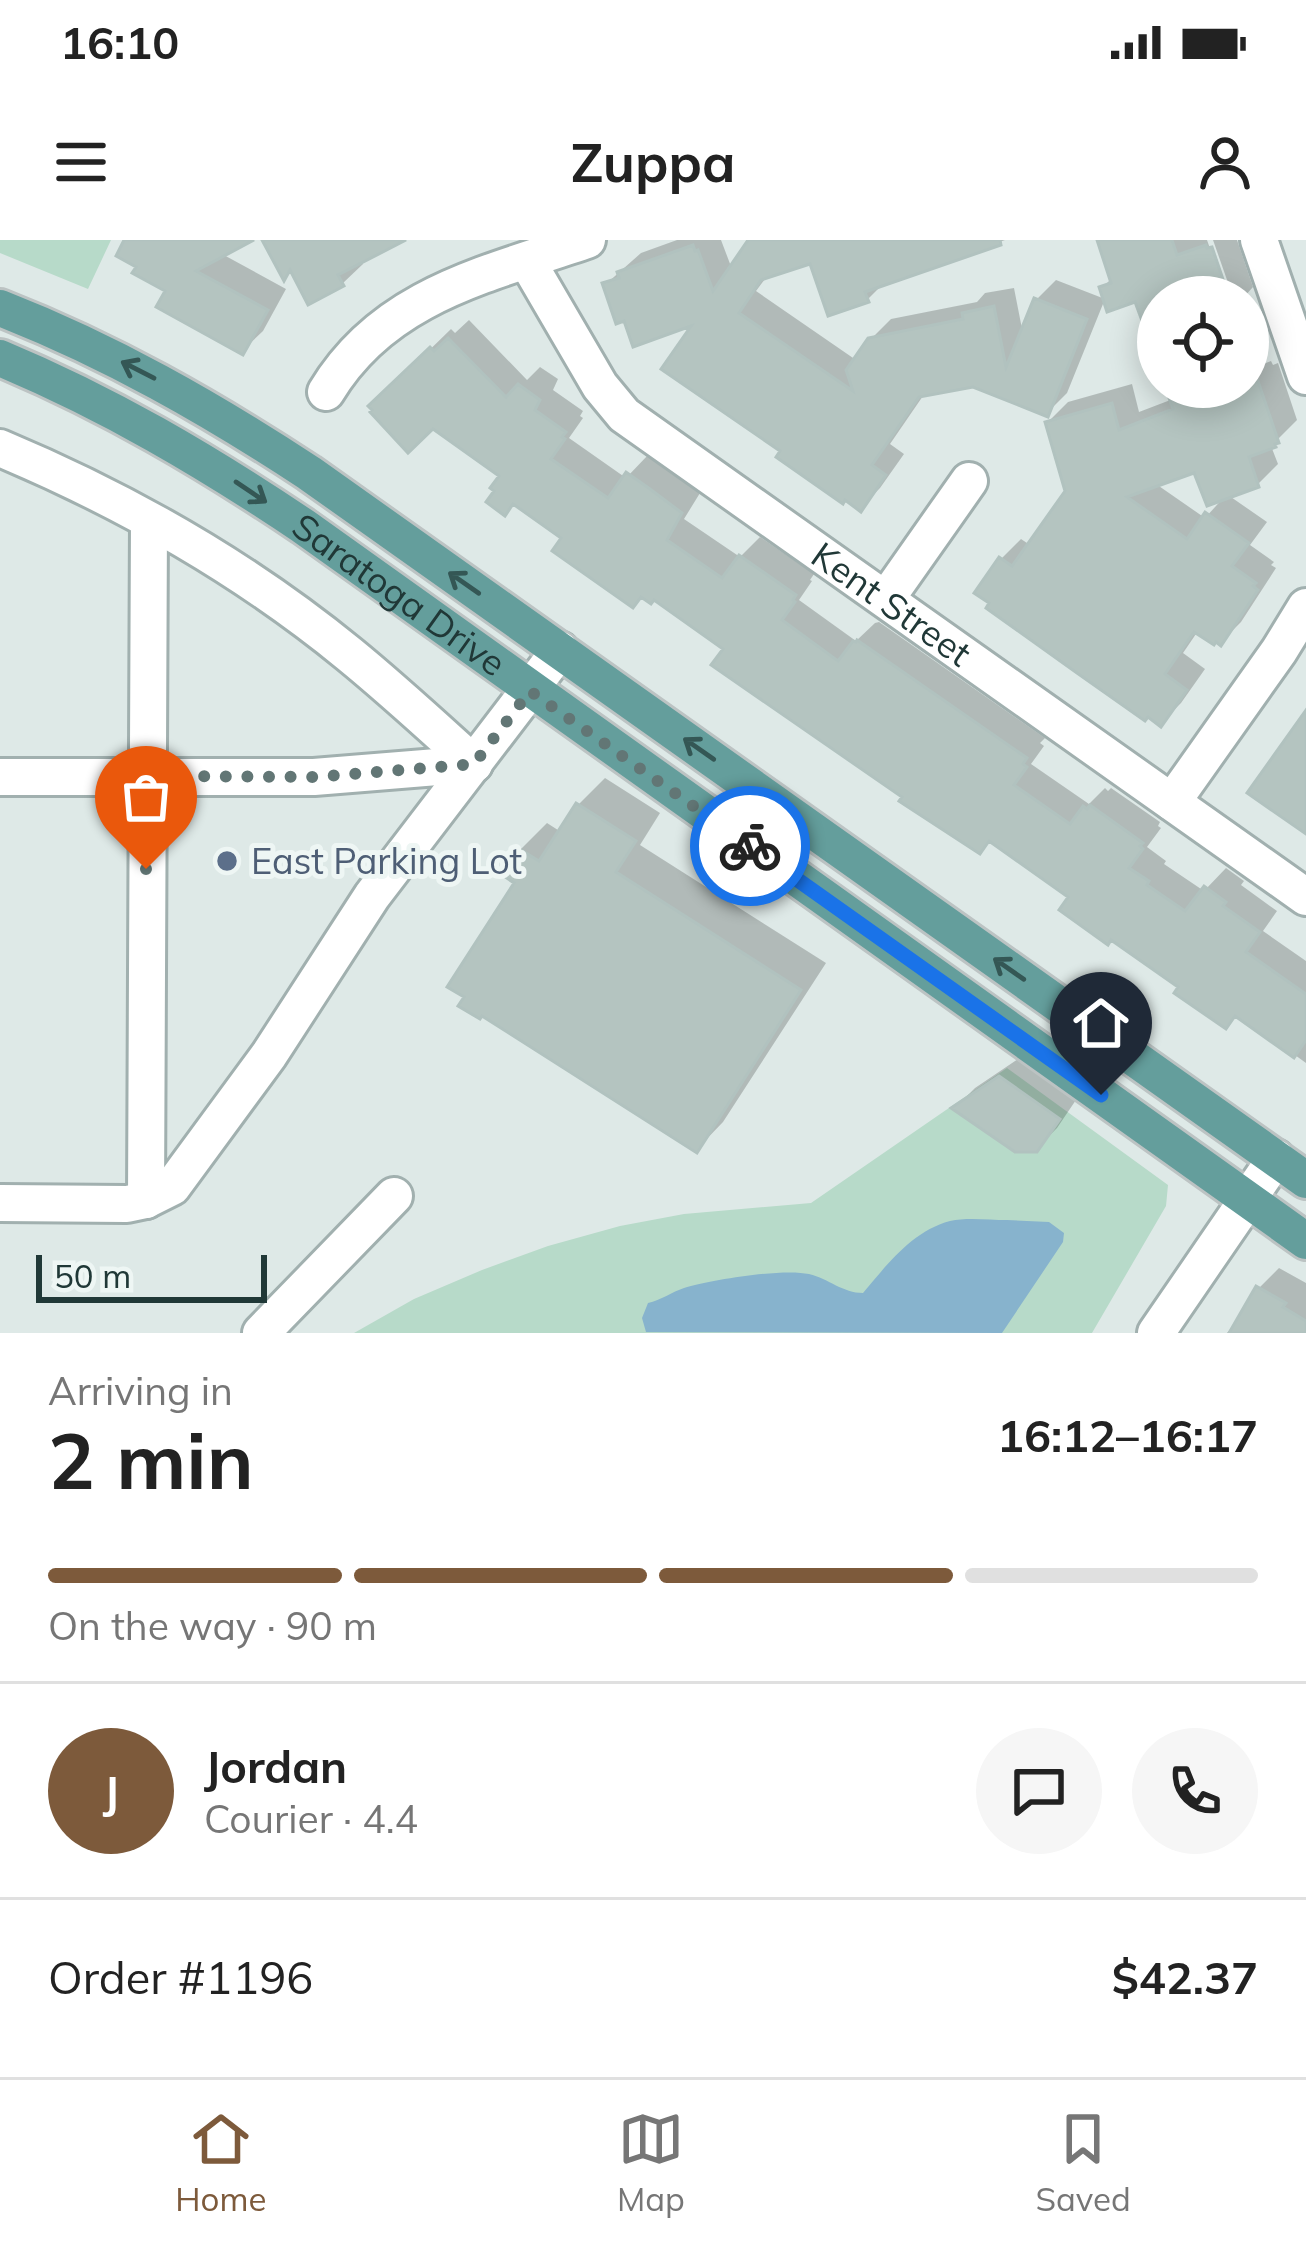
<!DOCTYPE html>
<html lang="en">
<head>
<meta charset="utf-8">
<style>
	body { margin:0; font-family:Mulish,sans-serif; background:#f6f6f6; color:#222; height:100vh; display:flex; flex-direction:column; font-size:45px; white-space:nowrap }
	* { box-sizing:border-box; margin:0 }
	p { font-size:39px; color:#767676 }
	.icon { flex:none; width:66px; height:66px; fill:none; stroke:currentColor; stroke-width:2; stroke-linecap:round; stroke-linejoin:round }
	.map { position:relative; height:1093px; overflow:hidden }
	.side { display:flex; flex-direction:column; background:#fff; flex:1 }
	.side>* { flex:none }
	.fabs { position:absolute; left:1137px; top:36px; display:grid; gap:24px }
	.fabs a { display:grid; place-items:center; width:132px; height:132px; border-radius:50%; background:#fff; box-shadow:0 6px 30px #0003; font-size:60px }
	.scale { position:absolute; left:36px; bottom:30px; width:231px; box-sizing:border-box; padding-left:12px; border:6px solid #203837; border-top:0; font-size:33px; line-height:42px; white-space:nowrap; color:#203837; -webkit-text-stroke:9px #eef6f4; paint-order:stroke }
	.pin { position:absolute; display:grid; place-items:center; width:102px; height:102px; color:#fff; margin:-123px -51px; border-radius:50% 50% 50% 0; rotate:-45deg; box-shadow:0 0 12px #0007 }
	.pin .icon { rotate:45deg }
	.courier { position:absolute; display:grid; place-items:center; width:120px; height:120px; margin:-60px; border:9px solid #1a73e8; border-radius:50%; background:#fff; color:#222; box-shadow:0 3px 15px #0007 }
	.summary em { font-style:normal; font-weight:700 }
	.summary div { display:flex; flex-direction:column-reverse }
	.summary { display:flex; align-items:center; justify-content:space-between; height:204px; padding:0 48px }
	h1 { font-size:78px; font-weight:700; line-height:90px }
	.bar { display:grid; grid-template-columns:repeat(4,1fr); gap:18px 12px; align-content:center; height:144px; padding:0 48px }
	.bar i { height:15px; border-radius:9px; background:#e0e0e0 }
	.bar .selected { background:#7d5a3b }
	.bar p { grid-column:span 4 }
	.line { display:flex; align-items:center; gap:30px; padding:0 48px; border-top:3px solid #e0e0e0 }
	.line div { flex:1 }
	.round { display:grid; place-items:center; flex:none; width:126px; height:126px; border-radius:63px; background:#f6f6f6 }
	.status { display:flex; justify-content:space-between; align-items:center; height:84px; padding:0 60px; background:#fff; direction:ltr }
	.status svg { height:33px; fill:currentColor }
	header { display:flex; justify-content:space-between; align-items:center; height:156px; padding:0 48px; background:#fff; font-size:54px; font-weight:700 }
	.tabs { display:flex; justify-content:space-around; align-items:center; height:168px; border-top:3px solid #e0e0e0; background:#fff; font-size:33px; color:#767676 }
	.tabs a { display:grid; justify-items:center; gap:6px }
	.tabs .selected { color:#7d5a3b }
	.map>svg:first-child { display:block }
	.green { fill:#b7dac9 }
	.water { fill:#87b3cd }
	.shadow { fill:#0003; fill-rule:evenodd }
	.building { fill:#b4c4c0; stroke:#b1c2bf; stroke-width:3 }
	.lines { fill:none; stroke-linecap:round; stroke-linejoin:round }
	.minor-casing { stroke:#a1b0af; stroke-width:42 }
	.major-casing { stroke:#bcc3c3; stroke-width:42 }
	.minor { stroke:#fff; stroke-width:36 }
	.major { stroke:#649e9c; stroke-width:36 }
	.oneway { stroke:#345755 }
	.done { stroke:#627675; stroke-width:12; stroke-dasharray:0 21.6 }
	.route { stroke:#1a73e8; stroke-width:15 }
	.service-dot { fill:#5c6f8a; stroke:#eef6f4; stroke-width:4.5 }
	.labels { text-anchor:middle; stroke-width:10; stroke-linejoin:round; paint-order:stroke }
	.street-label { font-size:36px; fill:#203837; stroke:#eef6f4 }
	.service-label { font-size:36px; fill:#4e5e75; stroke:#eef6f4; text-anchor:start }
</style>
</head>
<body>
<div class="status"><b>16:10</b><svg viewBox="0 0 49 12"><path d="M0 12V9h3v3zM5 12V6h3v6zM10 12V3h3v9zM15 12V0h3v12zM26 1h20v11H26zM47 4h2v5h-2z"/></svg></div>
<header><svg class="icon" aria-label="menu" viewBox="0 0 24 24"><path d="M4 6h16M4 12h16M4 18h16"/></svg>Zuppa<svg class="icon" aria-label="person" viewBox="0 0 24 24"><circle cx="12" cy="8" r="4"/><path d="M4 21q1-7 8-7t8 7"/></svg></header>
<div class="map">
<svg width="1306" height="1093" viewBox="0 0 1306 1093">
	<rect width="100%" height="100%" fill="#dee9e7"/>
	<path class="green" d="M0 0H111L88 49 0 13Z
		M1007 828 1168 945 1166 966 1092 1093H354L414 1059 482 1030 548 1006 620 986 684 974 811 963Z"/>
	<path class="water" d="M1007 980 1049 982 1064 993 1063 1002 1002 1093 646 1092 642 1078 648 1063C661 1060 672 1052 684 1048 711 1040 782 1028 809 1034 829 1039 843 1053 863 1053 887 1025 912 991 950 981 967 977 989 980 1007 980Z"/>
	<path class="shadow" d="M128 0H248L222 14 286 49 263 91 242 111 140 26Z
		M265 0H400L361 20 363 24 342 44 292 28 284 36Z
		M677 0H721L732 29 752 0H1005L886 41 867 60 812 20 768 35 756 51 856 120 870 100 891 79 977 62 985 53 1014 48 1023 94 1036 60 1056 40 1105 59 1067 153 1047 173 974 144 925 153 890 204 904 214 880 248 860 268 784 210 698 80 626 78 606 44 641 13Z
		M1100 0H1207L1227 57H1158V116L1140 63 1102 48 1113 37Z
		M1213 0H1237L1253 47 1244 57H1233Z
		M469 80 527 140 540 127 558 139 553 150 583 171 580 176 583 178 569 198 626 238 648 215 670 230 700 253 684 279 740 317 760 297 814 334 810 340 812 341 799 360 856 401 875 383 879 382 1045 498 1040 503 1044 506 1031 524 1089 564 1105 548 1108 551 1111 548 1160 582 1158 586 1161 588 1147 607 1166 621 1164 624 1204 651 1226 628 1244 641 1241 645 1277 671 1263 691 1306 721V823L1237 773 1182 747 1072 656 990 599 906 557 727 408 515 262 503 235 432 185 372 166 451 89 455 93Z
		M1271 121 1273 125 1278 123 1297 180 1271 206 1278 224 1258 244 1228 255 1267 282 1250 305 1274 322 1271 325 1276 328 1241 382 1221 402 1198 391 1183 413 1205 429 1181 463 1161 483 1001 319 1021 299 1030 305 1068 251 1048 182 1068 162 1132 144 1139 172 1173 159 1169 147H1248V130ZM1196 229 1226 255 1205 278 1156 244Z
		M605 538 660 573 640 605 826 723 723 882 697 909 518 642 520 610 547 583 561 592 578 565Z
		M1021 817 1078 857 1057 888 1036 909 956 867 975 848Z
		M1279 1028 1306 1043V1093H1227L1243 1075 1259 1048Z"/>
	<path class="building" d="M124 0H254L196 31 268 70 243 115 156 67 165 51 132 33 136 27 116 16Z
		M262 0H406L338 35 344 46 308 65 290 30 284 41Z
		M748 0H1000L1001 5 865 52 869 62 828 76 810 24 761 40 739 73 853 151 846 130 868 98 963 79 962 73 994 66 1006 127 1034 58 1087 79 1048 177 973 147 919 157 872 225 886 235 861 272 845 260 843 264 776 217 780 211 661 129 691 86 633 107 624 81 616 84 602 43 619 38 617 32 693 5 695 11 698 10 713 51Z
		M1097 0H1172L1177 15 1206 5 1207 8 1212 7 1229 57H1158V112L1154 113 1135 62 1107 72 1099 47 1111 43Z
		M448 98 506 157 518 144 540 160 535 170 566 192 562 197 565 199 551 219 608 258 626 232 650 249 682 273 667 300 722 338 739 315 796 355 793 360 795 362 782 380 838 421 853 401 856 402 857 400 1027 518 1023 524 1027 527 1014 545 1070 584 1083 566 1087 569 1090 565 1143 603 1140 606 1143 609 1129 628 1149 641 1147 645 1185 671 1204 646 1226 662 1223 666 1260 692 1246 712 1306 754V800L1294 818 1235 776 1226 789 1174 753 1178 747 1111 700 1108 705 1059 670 1068 657 989 601 980 614 899 561 902 557 711 425 723 409 654 360 651 364 641 357 633 368 552 311 561 298 513 264 505 276 486 262 494 251 490 248 499 236 433 189 408 213 370 172 372 170 368 166 430 107 434 111Z
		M1251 139 1253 143 1258 141 1279 203 1275 204 1276 207 1249 217 1259 247 1207 266 1194 233 1127 257 1187 299 1205 272 1249 303 1232 326 1256 343 1253 346 1258 350 1221 406 1216 402 1214 405 1194 392 1165 434 1187 450 1161 487 1148 477 1145 481 1077 433 986 368 989 363 974 353 999 317 1012 326 1065 251 1045 182 1112 163 1119 190 1173 169 1165 147H1248V140Z
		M1306 470V594L1247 553Z
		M576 563 636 601 616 632 801 750 697 913 482 776 480 779 458 766 464 757 447 747 514 643 501 634 518 608 539 621Z
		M999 836 1060 879 1037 912H1015L951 868Z
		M1256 1046 1286 1063 1283 1067 1306 1081V1093H1229Z"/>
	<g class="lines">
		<defs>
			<g id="minor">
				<path d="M1259 0 1306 136"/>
				<path id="s1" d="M527 21 600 146 624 175 1306 657"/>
				<path d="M326 152C384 55 488 34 587 0"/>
				<path d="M0 208C124 260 245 329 349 414 392 449 433 487 474 524"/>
				<path d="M886 359 969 241"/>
				<path d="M0 537H314L474 524"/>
				<path d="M1172 562 1279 411 1306 367"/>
				<path d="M146 960 149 281"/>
				<path d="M0 963 127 964 146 960 172 947 269 815 372 656 560 410"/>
				<path d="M261 1093 394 956"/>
				<path d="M1156 1093 1276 918"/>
			</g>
			<g id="major">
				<path d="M0 68C110 111 210 168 309 233L1306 940"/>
				<path id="s2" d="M0 118C108 163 206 221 303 286L1306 1001"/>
			</g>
		</defs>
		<use href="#minor" class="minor-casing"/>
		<use href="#major" class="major-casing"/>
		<use href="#minor" class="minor"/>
		<use href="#major" class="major"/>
	</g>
	<defs><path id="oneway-shaft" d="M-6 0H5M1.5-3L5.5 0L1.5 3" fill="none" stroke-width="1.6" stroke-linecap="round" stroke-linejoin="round" transform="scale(3)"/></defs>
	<g class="oneway">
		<use href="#oneway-shaft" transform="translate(138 130) rotate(-153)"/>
		<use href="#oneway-shaft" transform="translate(251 252) rotate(34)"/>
		<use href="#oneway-shaft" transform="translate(464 343) rotate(-145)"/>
		<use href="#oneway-shaft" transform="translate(699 509) rotate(-145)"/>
		<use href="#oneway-shaft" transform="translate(1009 729) rotate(-145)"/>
	</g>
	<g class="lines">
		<path class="done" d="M146 629V536L314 537 474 524 530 451 750 606"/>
		<path class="route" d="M750 606 1101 855"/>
	</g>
	<circle class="service-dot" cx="227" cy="621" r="12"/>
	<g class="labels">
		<g class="street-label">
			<text dy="13" stroke="none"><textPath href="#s2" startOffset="465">Saratoga Drive</textPath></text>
			<text dy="13" stroke="none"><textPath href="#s1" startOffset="510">Kent Street</textPath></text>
		</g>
		<g class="service-label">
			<text x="251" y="634">East Parking Lot</text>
		</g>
	</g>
</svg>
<div class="fabs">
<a><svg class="icon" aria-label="locate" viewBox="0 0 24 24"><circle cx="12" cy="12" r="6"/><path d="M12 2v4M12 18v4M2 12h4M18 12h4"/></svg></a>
</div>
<div class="scale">50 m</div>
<div class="pin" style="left:146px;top:629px;background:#ea580c"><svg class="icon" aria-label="bag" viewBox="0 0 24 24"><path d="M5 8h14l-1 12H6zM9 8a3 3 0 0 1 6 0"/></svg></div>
<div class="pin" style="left:1101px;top:855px;background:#1f2937"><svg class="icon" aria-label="home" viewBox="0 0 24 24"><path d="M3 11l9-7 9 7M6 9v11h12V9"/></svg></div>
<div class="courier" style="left:750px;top:606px"><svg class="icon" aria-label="bike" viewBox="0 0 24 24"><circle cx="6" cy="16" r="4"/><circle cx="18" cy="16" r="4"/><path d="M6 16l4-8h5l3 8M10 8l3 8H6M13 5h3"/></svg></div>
</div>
<section class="side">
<div class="summary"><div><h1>2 min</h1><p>Arriving in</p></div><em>16:12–16:17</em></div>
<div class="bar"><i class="selected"></i><i class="selected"></i><i class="selected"></i><i></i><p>On the way · 90 m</p></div>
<div class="line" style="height:216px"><b class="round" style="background:#7d5a3b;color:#fff">J</b><div><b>Jordan</b><p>Courier · 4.4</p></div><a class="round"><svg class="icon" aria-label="chat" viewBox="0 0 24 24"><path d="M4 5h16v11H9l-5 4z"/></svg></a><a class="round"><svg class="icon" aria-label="phone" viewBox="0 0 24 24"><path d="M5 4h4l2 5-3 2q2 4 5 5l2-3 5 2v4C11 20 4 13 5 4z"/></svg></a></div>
<div class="line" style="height:156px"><div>Order #1196</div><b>$42.37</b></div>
</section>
<nav class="tabs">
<a class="selected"><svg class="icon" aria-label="home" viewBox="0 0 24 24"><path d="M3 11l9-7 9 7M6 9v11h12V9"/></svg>Home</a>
<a><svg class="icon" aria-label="map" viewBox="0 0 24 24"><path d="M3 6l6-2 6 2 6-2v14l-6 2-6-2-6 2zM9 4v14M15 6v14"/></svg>Map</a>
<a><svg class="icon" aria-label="saved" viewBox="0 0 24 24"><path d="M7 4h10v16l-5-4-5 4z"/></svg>Saved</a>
</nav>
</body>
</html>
